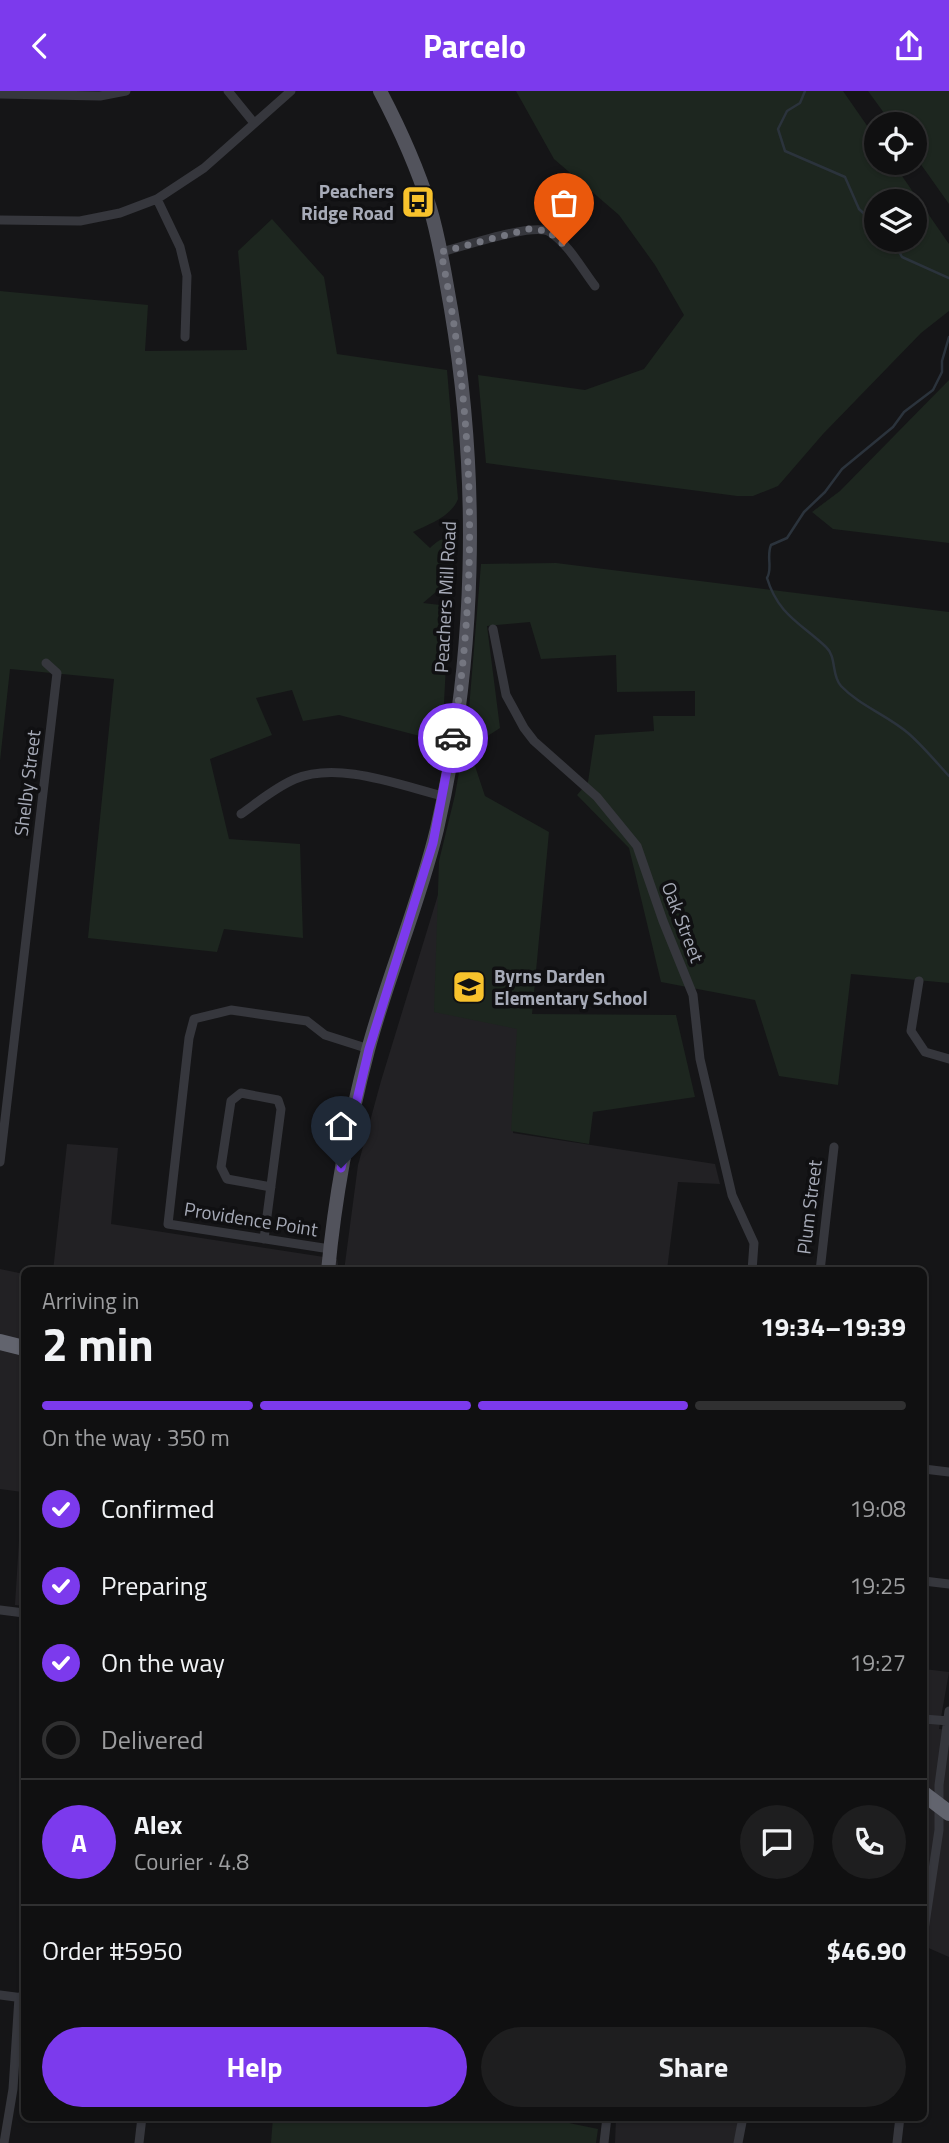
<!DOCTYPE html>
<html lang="en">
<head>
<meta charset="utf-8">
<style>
	body { margin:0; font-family:"Titillium Web",sans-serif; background:#1e1e1f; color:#f1f3f6; height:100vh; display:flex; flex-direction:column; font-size:26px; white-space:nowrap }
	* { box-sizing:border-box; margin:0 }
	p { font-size:23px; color:#9c9d9f }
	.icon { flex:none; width:38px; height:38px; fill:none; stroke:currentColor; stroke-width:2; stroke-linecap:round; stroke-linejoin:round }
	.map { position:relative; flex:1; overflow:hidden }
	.drawer { position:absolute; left:21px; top:1176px; width:906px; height:854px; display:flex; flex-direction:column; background:#101011; border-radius:10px; box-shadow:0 2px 5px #0004,0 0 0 2px #303031 }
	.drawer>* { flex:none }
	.buttons { position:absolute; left:864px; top:21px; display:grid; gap:14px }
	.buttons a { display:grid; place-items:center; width:63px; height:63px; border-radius:50%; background:#101011; box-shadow:0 2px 5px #0004,0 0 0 2px #303031; font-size:35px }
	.pin { position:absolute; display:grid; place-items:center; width:60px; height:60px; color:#fff; margin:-72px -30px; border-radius:50% 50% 50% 0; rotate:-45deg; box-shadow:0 0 7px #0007 }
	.pin .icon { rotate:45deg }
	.courier { position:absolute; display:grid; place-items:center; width:70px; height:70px; margin:-35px; border:5px solid #7c3aed; border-radius:50%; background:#fff; color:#222; box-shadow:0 2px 9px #0007 }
	.headline em { font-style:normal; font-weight:700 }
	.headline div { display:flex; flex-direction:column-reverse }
	.headline { display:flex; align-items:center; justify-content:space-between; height:119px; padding:0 21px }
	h1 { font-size:46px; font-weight:700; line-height:52px }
	.bar { display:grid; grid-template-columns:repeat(4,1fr); gap:10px 7px; align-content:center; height:84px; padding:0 21px }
	.bar i { height:9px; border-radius:5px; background:#303031 }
	.bar .on { background:#7c3aed }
	.bar p { grid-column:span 4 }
	.line { display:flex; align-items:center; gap:18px; padding:0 21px; border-top:2px solid #303031 }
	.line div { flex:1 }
	.round { display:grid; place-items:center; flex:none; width:74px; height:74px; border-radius:37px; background:#1e1e1f }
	ol { padding:0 21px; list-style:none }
	li { display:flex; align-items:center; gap:21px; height:77px }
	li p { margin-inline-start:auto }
	li .icon { padding:7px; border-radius:50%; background:#7c3aed; color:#fff; stroke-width:4 }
	li:last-child { color:#9c9d9f }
	li i { width:38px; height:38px; border:4px solid #303031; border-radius:50% }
	.primary-button { display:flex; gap:14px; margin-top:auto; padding:14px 21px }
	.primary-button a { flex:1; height:80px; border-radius:42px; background:#7c3aed; color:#fff; font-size:28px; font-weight:700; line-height:80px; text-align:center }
	.primary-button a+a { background:#1e1e1f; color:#f1f3f6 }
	header { display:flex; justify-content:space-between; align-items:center; height:91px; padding:0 21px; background:#7c3aed; color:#fff; font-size:32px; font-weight:700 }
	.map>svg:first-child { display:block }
	.built { fill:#222124 }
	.green { fill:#1d261f; fill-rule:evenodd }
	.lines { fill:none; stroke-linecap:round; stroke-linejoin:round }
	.stream { stroke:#2b333c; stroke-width:2.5 }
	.street { stroke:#36373d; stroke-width:9 }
	.primary { stroke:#52535c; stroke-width:14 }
	.highway { stroke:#62646e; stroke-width:16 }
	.done { stroke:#747680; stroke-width:7; stroke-dasharray:0 12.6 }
	.route { stroke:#7c3aed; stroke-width:9 }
	.labels { text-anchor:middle; stroke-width:7; stroke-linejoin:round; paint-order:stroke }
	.poi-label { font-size:19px; font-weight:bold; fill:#a7abb8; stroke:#101012; text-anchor:end }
	.street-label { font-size:19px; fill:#a7abb8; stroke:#101012 }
</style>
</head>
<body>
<header><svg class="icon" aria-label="back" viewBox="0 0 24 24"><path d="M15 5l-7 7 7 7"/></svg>Parcelo<svg class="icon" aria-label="share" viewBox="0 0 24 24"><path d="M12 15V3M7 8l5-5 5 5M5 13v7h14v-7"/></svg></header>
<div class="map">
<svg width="949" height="2052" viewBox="0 0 949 2052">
	<rect width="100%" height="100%" fill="#151517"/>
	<path class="built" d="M441 794 538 803 513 1042 715 1073 720 1093 678 1091 667 1179 344 1180 358 1074 381 990Z
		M67 1053 118 1057 111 1133 337 1168 339 1179 53 1180Z
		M0 1178 24 1183V1515L15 1514 22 1401 0 1398Z
		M924 1578 949 1581 939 1638 949 1639V1866L924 1855Z
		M616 2027H739L734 2052H615Z"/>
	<path class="green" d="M516 0H843L877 49V72H893L949 153V220L921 242 823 343 778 395 753 405H737L486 372 478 284 585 299 644 278 684 224 655 174 619 124 554 68ZM877 110H915V149H877Z
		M868 0H949V113L915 65V33H892Z
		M272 128 324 186 337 263 447 279 458 408C451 426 429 433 413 441L430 457C438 450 443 445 454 448L456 452 451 488 423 512 449 515 444 612 439 650 339 624 303 630 292 599 256 607 272 644 210 668 229 748 300 753 303 847 224 838 217 861 88 847 114 588 10 578 0 670V200L148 214 145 260 247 259 238 160Z
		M949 289V452L833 438 812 421 840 400Z
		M556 472 949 521V892L851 883 838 994 779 985 755 909 661 891 629 757 577 704 588 691 595 644 654 640 653 625H695V600L617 601 616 564 541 568 530 531 487 535 500 637 469 657 485 705 549 741 532 923 676 924 695 1006 593 1021 589 1053 511 1040 517 938 434 921 439 770 455 704 468 630 481 473Z
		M273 2026H540L598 2038 596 2052H271Z"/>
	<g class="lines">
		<path class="stream" d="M805 0 800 12 787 20 778 38 785 60 845 86 859 118 877 135
			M893 149 902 166 949 187
			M949 246 942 270V281L933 299 904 321 893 336 842 378 825 401 804 421 787 447 771 454C766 466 773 477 767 487 778 524 802 533 826 556 837 566 831 584 841 595 860 615 887 624 908 642 922 654 936 671 949 685"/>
		<path class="street" d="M228 0 254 32
			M0 3 100 5 126 0
			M157 108 180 156 187 185 185 246
			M0 129 80 130 120 122 157 108 204 77 291 0
			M441 161C462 156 533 131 550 141 569 154 582 178 595 195
			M493 538 506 604 524 637 534 650 597 706 637 755 663 830 693 904 700 968 732 1104 754 1152 752 1180
			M241 723C258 711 276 696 295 688 338 670 399 694 443 705
			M919 890 911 940 925 961 949 968
			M0 1071 57 582 46 572
			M264 1148 281 1018 278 1009 241 1002 231 1010 221 1076 227 1088 271 1096
			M330 1158 168 1133 189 947 194 928 231 919 307 930 325 944 369 958
			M820 1180 834 1056
			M924 1378 949 1381
			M924 1490 949 1493
			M0 1519 24 1522
			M924 1628 949 1630
			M924 1839 939 1739V1694L949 1620
			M0 1904 23 1907
			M4 2052 13 1998 19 1906
			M139 2052 142 2026
			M604 2052 607 2026
			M738 2052 743 2026
			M897 2052 900 2026"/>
		<path class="primary" d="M328 1180C335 1105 349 1031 368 959 388 884 419 813 437 738 476 569 480 389 451 218 445 185 440 150 430 117 417 76 400 38 380 0"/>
		<path class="highway" d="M0 1251 24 1257
			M924 1703 949 1722"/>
	</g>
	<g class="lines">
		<path class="done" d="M453 647C479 485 474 322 441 161L529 138 548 140 564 154"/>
		<path class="route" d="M341 1077 369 958 433 752 453 647"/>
	</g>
	<defs>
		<symbol id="bus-square" viewBox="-11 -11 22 22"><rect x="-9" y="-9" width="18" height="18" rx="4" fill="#f8c22c" stroke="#101012"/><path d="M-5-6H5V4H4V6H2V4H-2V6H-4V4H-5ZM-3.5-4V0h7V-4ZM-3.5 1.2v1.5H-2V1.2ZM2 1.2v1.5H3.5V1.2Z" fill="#111"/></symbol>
		<symbol id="school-square" viewBox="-11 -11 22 22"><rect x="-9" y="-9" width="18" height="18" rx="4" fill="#f8c22c" stroke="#101012"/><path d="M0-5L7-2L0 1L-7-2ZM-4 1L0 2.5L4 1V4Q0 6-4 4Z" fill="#111"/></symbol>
	</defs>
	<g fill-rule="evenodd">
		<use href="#bus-square" x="399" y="92" width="38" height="38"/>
		<use href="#school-square" x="450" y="877" width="38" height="38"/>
	</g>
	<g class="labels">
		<g class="poi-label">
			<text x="394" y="107">Peachers<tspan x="394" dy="22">Ridge Road</tspan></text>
			<text x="494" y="892" text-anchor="start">Byrns Darden<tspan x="494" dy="22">Elementary School</tspan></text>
		</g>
		<g class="street-label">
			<text transform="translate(445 506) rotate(-87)" y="7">Peachers Mill Road</text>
			<text transform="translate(27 692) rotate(-83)" y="7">Shelby Street</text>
			<text transform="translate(683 831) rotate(69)" y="7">Oak Street</text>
			<text transform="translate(809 1116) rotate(-83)" y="7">Plum Street</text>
			<text transform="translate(251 1128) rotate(9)" y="7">Providence Point</text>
		</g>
	</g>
</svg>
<div class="buttons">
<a><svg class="icon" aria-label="locate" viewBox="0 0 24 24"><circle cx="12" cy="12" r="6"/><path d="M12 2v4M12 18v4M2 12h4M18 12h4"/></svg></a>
<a><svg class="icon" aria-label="layers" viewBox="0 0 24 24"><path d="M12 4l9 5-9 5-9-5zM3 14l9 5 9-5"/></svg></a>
</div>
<div class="pin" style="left:564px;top:154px;background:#ea580c"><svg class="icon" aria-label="bag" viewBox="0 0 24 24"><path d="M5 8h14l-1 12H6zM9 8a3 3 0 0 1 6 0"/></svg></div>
<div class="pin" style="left:341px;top:1077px;background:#1f2937"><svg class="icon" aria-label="home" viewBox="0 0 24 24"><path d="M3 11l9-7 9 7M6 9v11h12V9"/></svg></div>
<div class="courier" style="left:453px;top:647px"><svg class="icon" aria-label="car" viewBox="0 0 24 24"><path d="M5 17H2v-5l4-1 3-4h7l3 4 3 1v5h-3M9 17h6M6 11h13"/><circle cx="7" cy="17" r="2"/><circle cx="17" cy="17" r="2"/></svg></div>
<section class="drawer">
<div class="headline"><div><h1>2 min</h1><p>Arriving in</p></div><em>19:34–19:39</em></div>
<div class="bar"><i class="on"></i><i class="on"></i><i class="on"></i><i></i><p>On the way · 350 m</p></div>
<ol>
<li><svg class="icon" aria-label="check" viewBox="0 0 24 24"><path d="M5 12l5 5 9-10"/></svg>Confirmed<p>19:08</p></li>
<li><svg class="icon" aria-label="check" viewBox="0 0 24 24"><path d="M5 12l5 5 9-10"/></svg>Preparing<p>19:25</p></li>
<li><svg class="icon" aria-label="check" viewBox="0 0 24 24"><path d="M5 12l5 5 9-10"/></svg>On the way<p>19:27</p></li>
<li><i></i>Delivered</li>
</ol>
<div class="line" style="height:126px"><b class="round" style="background:#7c3aed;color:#fff">A</b><div><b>Alex</b><p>Courier · 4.8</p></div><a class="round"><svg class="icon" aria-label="chat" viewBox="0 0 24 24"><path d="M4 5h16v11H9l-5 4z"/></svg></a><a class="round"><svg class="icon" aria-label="phone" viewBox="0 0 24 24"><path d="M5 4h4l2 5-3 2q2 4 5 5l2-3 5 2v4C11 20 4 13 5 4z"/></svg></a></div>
<div class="line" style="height:91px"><div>Order #5950</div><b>$46.90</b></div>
<div class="primary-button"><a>Help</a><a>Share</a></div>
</section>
</div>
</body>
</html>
